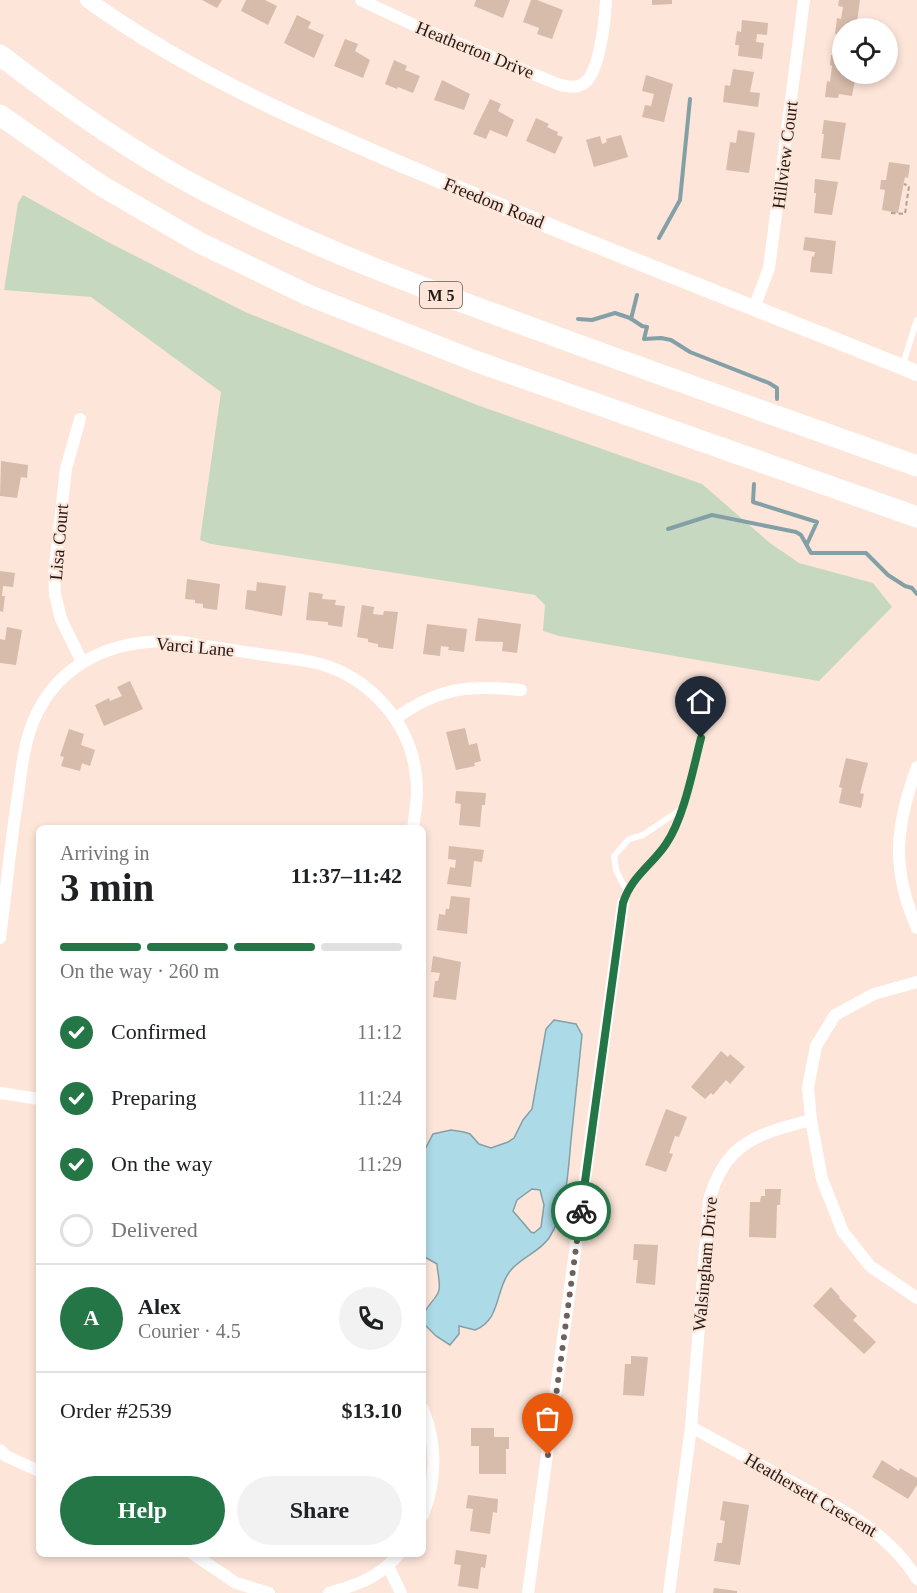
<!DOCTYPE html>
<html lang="en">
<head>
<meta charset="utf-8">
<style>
	body { margin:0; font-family:"Times New Roman",serif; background:#f2f2f2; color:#202124; height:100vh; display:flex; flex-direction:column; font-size:22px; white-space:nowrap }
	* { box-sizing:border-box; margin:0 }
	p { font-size:20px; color:#757577 }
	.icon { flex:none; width:33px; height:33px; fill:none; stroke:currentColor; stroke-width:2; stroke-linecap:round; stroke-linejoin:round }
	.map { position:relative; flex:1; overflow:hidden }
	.panel { position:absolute; left:36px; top:825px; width:390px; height:732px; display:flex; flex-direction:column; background:#fff; border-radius:9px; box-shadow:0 3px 9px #0003 }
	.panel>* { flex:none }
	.buttons { position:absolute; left:832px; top:18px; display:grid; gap:12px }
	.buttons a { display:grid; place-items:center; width:66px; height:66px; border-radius:50%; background:#fff; box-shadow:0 3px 9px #0003; font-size:30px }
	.pin { position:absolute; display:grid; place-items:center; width:51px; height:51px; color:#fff; margin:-62px -26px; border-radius:50% 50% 50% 0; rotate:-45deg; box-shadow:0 0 6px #0007 }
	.pin .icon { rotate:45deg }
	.courier { position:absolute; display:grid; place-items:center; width:60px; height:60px; margin:-30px; border:4px solid #247647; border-radius:50%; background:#fff; color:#222; box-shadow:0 2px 8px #0007 }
	.overview em { font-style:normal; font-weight:700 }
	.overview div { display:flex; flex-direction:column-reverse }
	.overview { display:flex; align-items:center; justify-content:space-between; height:102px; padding:0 24px }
	h1 { font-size:39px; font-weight:700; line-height:45px }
	.bar { display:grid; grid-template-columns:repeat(4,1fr); gap:9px 6px; align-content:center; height:72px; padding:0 24px }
	.bar i { height:8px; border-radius:4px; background:#e0e0e0 }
	.bar .on { background:#247647 }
	.bar p { grid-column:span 4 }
	.line { display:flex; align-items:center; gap:15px; padding:0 24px; border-top:2px solid #e0e0e0 }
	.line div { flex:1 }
	.round { display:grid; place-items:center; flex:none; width:63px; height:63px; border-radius:32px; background:#f2f2f2 }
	ol { padding:0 24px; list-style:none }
	li { display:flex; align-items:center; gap:18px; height:66px }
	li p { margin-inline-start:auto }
	li .icon { padding:6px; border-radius:50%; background:#247647; color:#fff; stroke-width:4 }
	li:last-child { color:#757577 }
	li i { width:33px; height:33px; border:3px solid #e0e0e0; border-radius:50% }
	.cta { display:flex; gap:12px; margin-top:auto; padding:12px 24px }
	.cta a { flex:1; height:69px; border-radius:36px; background:#247647; color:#fff; font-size:24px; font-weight:700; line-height:69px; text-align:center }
	.cta a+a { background:#f2f2f2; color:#202124 }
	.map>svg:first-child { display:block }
	.green { fill:#c6d8c0 }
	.water { fill:#addae7; stroke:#84a0a7; stroke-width:1.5; fill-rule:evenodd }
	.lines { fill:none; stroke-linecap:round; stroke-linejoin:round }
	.stream { stroke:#84a0a7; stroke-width:4 }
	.building { fill:#d7bbab }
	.path { stroke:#b29f95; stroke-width:2; stroke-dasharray:4.5 3; stroke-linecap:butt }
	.lane { stroke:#fff; stroke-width:6 }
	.street { stroke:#fff; stroke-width:12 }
	.secondary { stroke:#fff; stroke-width:16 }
	.highway { stroke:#fff; stroke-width:21 }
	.done { stroke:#6f6058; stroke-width:6; stroke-dasharray:0 10.8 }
	.route { stroke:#247647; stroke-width:8 }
	.labels { text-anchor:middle; stroke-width:4.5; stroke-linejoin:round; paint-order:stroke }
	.shield { fill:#fde5d9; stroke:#64564e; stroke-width:1.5 }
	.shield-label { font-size:16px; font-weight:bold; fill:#231813 }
	.street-label { font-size:18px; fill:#231813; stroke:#fde5d9 }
</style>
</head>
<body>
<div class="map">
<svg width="917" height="1593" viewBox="0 0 917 1593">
	<rect width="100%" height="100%" fill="#fde5d9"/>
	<path class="green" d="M23 195 108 242 245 312 477 405 702 484 770 543 799 563 873 583 892 607 819 681 559 636 543 631 545 605 535 595 211 544 200 540 221 392 91 297 4 290 18 203Z"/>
	<path class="water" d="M554 1020 576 1024 582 1035C578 1070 575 1105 571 1140 568 1172 567 1210 549 1238 539 1253 517 1259 508 1274 495 1294 500 1320 475 1330L459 1326V1334L450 1345 436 1336 423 1323C423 1307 431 1306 438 1293 442 1286 437 1272 437 1264L423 1256V1153L433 1134 451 1130 464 1132 470 1134 479 1144 491 1148 508 1142 514 1138 523 1120 532 1109 546 1029ZM532 1189 540 1190 544 1205 541 1227 534 1233 531 1232 513 1211 517 1200Z"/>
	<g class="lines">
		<path class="stream" d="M659 238 680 200 690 99
			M578 319 592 320 615 313 630 318 642 326 647 327 644 339 661 338 671 340 690 352 769 383 777 388V399
			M631 319 637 295
			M754 484 753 502 817 522 807 544
			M668 529 712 515 796 532 801 535 811 553H866L888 575 905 586 912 588 917 594"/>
	</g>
	<path class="building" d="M202 0H222L217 8Z
		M246 0H265L277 6 268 25 241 11Z
		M476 0H510L503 18 474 6Z
		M531 0H537L563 10 552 39 537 34 539 28 523 22Z
		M652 0H672V4L652 5Z
		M839 0H860L857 21H861L860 28H843V35L835 34 837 18 841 19 843 7 838 6Z
		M297 15 311 22 308 28 324 35 314 58 284 43Z
		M742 20 768 23 767 35 757 34 756 42 764 43 762 59 738 56 739 45H735L737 31 741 32Z
		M345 39 358 44 355 51 370 60 363 78 334 66Z
		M831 55 843 57V74H856L852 96 839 94 838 98 825 97 827 81 830 82 832 66 830 65Z
		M394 60 407 66 405 70 420 76 413 93 398 87 397 89 385 84Z
		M733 69 754 72 750 92 760 93 758 107 723 102 725 85 730 86Z
		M646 75 673 84 664 122 642 117 645 105 651 106 654 94 642 91Z
		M442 80 470 94 464 110 434 100Z
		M490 99 501 104 498 111 514 120 507 137 490 130 486 139 473 134Z
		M536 118 549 124 547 127 558 132 557 135 563 137 555 154 526 141Z
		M824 120 846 123 840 160 821 158 824 134H822Z
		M738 130 755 133 749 173 726 170 730 142 736 143Z
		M621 135 628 157 594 167 586 140 600 136 602 144 607 142 606 139Z
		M889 162 910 165 908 178 905 177 898 213 882 210 885 190 880 189 881 180H886Z
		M815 179 838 182 832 215 814 213 816 193H814Z
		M805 237 836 241 832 274 810 272 812 256 814 257 815 252 803 250Z
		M1 461 28 465 27 478 21 477 17 498 0 496Z
		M0 571 15 573 13 587 3 586 2 596H5L3 612 0 611Z
		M187 579 220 584 217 610 203 608V604L195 603V600L185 599Z
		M257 582 286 586 282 616 245 609 247 590 256 591Z
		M309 592 323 594 322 599 336 600 335 605 345 606 342 627 328 625V622L306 620Z
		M362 605 374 607 373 614 383 615 384 611 398 612 393 649 378 647V644L368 642V639L357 637Z
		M478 618 521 624 517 653 502 651 503 642 475 641Z
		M427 624 467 629 464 652 448 650 449 647 441 646 440 656 423 654Z
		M7 627 22 630 16 665 0 663V639L5 640Z
		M130 681 143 709 104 726 95 705 109 698 110 701 122 696 117 687Z
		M465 728 469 745 477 743 481 761 474 763 475 766 456 770 446 732Z
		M69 729 84 734 81 745 95 750 90 766 82 763 80 771 61 766 64 757 60 756Z
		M846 758 868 763 860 793 864 794 861 808 839 803 842 788 839 787Z
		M456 791 486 793 485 805H482L480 827 459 825 461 804 455 803Z
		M449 846 484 850 482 862 474 861 471 887 447 884 450 867 455 868 456 860 448 859Z
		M451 896 470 898 467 934 437 930 439 914 445 915 446 909H449Z
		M433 956 461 962 456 1000 433 997 435 981H438L440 973 431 972Z
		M721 1051 728 1057 730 1054 745 1067 730 1084 726 1080 713 1095 711 1093 705 1099 691 1087Z
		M666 1109 687 1117 679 1137 675 1136 669 1153 673 1154 666 1172 645 1165Z
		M765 1189H781L780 1205H777L776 1238 749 1237 750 1202H760L761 1196H765Z
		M634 1244 658 1245 655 1285 636 1283 638 1260H633Z
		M831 1287 840 1297 839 1298 857 1316 853 1320 876 1342 864 1354 813 1306Z
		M631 1356 648 1357 644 1396 623 1395 625 1364H631Z
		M471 1428H494V1437H509V1449H506V1474H479V1446H471Z
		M882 1460 899 1471 900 1468 917 1478V1485L908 1499 872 1477Z
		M468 1495 498 1499 497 1513 493 1512 490 1534 470 1531 473 1509 466 1508Z
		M723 1501 749 1505 740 1565 714 1561 717 1543H722L725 1521 720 1520Z
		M456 1550 487 1555 485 1568 481 1567 478 1589 458 1586 461 1565 454 1564Z
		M714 1588 737 1591V1593H713Z"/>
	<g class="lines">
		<path class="path" d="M891 213 905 214 909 186 904 184"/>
		<path class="lane" d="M902 367 917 320
			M627 892 616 870 614 856 629 839 643 835 680 810
			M623 903C630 877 652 865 666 844 684 818 693 769 701 738"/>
		<path class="street" d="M361 0 416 26 560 85C568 86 575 89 583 84 600 74 605 19 606 0
			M754 308 769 268 804 0
			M80 419 66 469 54 574 55 594 61 619 82 662
			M395 719C438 687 470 685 521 690
			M917 767C895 827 891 869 917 928
			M0 938C6 892 10 847 17 802 21 775 23 747 33 722 59 659 119 637 182 642 213 647 243 652 273 656 291 659 310 660 327 666 371 681 408 722 415 769 419 789 416 808 413 828
			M917 982 874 994 835 1015 816 1046 808 1087 811 1120 822 1179 843 1232 870 1266 917 1298
			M0 1093 39 1099
			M423 1409C437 1444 437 1479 423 1515
			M691 1427C725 1445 758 1464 792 1482 839 1508 888 1531 917 1579
			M0 1450 6 1456 39 1471
			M193 1554 236 1583 269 1593
			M388 1566 401 1593
			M329 1593C359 1584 377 1579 399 1554
			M528 1593 623 903
			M669 1593 691 1427 709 1201C724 1143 757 1134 811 1120"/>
		<path class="secondary" d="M88 0C192 75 311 126 429 176 590 245 754 307 917 373"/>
		<path class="highway" d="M0 55C61 102 125 148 194 185 307 246 428 290 549 334 671 379 794 422 917 466
			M0 115 97 183 119 196 200 243 308 295 475 361 917 517"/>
	</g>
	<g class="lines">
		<path class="done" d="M548 1455 581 1211"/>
		<path class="route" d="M581 1211 623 903C631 877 652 865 666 844 684 818 693 769 701 738"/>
	</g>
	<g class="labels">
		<rect class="shield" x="420" y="282" width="42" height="26" rx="4.5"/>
		<g class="shield-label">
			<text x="441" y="301">M 5</text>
		</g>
		<g class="street-label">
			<text transform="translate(475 50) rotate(22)" y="6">Heatherton Drive</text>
			<text transform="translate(785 155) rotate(-83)" y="6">Hillview Court</text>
			<text transform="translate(494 203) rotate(22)" y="6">Freedom Road</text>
			<text transform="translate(59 542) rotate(-85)" y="6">Lisa Court</text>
			<text transform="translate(195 647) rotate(5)" y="6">Varci Lane</text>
			<text transform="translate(705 1264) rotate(-85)" y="6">Walsingham Drive</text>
			<text transform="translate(811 1495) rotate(30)" y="6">Heathersett Crescent</text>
		</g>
	</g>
</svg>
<div class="buttons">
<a><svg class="icon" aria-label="locate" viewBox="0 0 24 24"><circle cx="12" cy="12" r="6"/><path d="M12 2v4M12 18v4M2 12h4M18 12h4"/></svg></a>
</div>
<div class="pin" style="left:548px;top:1455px;background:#ea580c"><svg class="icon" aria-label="bag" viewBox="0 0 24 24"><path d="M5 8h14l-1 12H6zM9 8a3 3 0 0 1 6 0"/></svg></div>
<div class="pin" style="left:701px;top:738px;background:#1f2937"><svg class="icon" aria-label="home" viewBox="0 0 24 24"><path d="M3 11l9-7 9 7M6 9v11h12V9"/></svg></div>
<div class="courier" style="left:581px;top:1211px"><svg class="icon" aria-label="bike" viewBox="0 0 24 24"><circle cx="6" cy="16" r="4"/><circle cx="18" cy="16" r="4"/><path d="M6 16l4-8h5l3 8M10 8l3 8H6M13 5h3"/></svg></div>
<section class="panel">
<div class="overview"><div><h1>3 min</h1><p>Arriving in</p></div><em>11:37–11:42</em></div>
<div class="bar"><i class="on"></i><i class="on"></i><i class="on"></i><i></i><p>On the way · 260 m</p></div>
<ol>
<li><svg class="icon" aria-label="check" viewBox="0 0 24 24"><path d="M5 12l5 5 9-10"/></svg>Confirmed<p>11:12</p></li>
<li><svg class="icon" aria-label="check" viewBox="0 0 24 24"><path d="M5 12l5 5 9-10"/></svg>Preparing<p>11:24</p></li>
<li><svg class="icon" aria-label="check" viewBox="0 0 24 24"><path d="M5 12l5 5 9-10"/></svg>On the way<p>11:29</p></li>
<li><i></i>Delivered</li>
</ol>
<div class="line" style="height:108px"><b class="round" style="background:#247647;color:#fff">A</b><div><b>Alex</b><p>Courier · 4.5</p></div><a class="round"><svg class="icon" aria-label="phone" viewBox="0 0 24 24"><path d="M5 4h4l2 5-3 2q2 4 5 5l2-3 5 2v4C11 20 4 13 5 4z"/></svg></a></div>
<div class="line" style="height:78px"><div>Order #2539</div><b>$13.10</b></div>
<div class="cta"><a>Help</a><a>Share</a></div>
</section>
</div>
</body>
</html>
